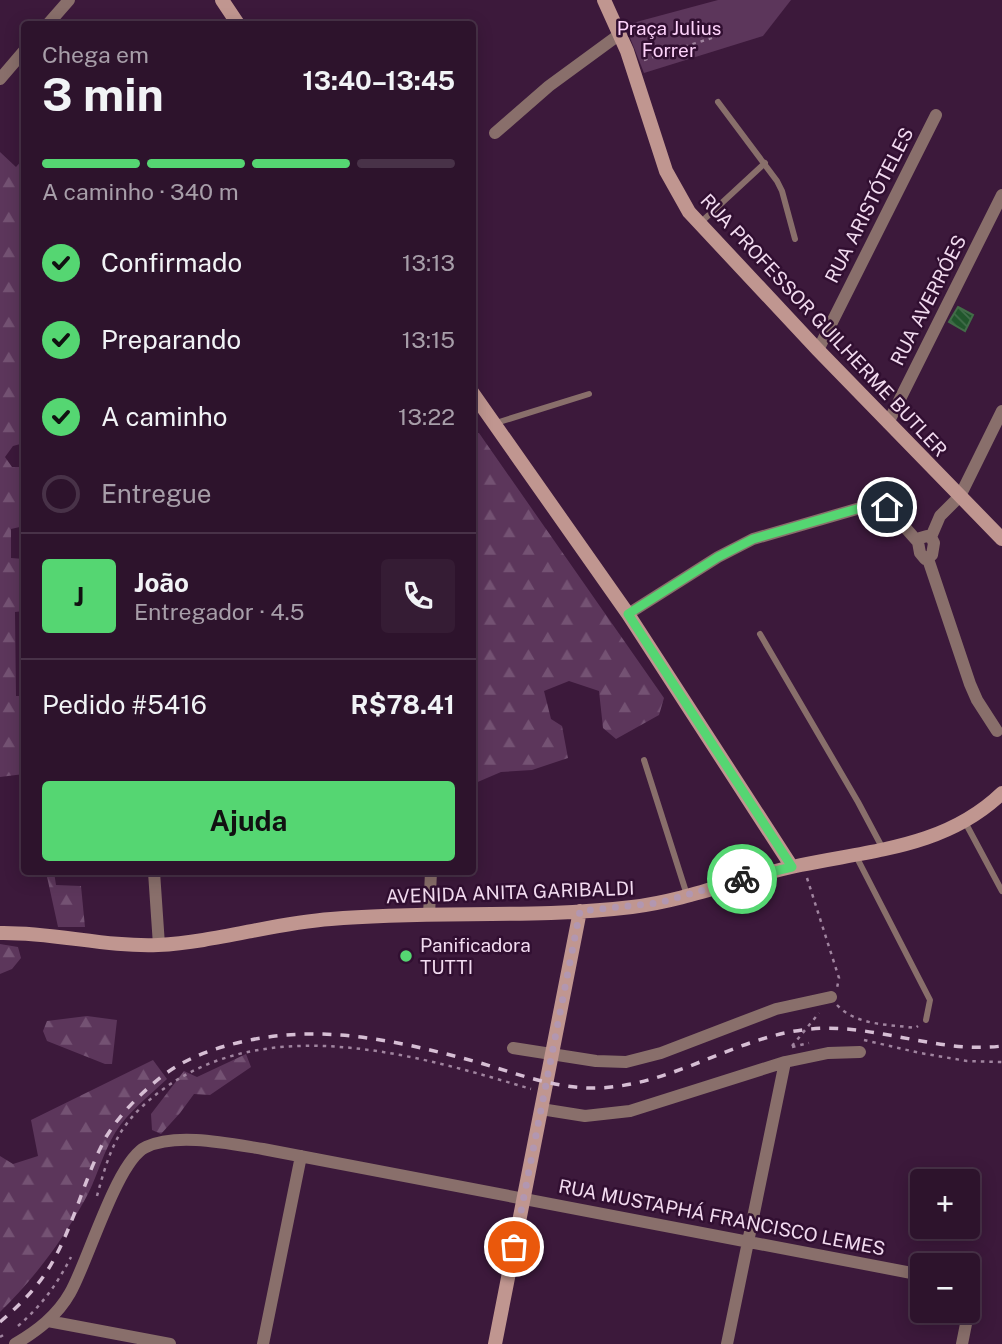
<!DOCTYPE html>
<html lang="pt">
<head>
<meta charset="utf-8">
<style>
	body { margin:0; font-family:"Public Sans",sans-serif; background:#351c34; color:#f1f3f6; height:100vh; display:flex; flex-direction:column; font-size:26px; white-space:nowrap }
	* { box-sizing:border-box; margin:0 }
	p { font-size:23px; color:#a79ea9 }
	.icon { flex:none; width:38px; height:38px; fill:none; stroke:currentColor; stroke-width:2; stroke-linecap:round; stroke-linejoin:round }
	.map { position:relative; flex:1; overflow:hidden }
	.drawer { position:absolute; left:21px; top:21px; width:455px; height:854px; display:flex; flex-direction:column; background:#2d132c; border-radius:7px; box-shadow:0 4px 18px #0003,0 0 0 2px #483248 }
	.drawer>* { flex:none }
	.tools { position:absolute; left:910px; top:1169px; display:grid; gap:14px }
	.tools a { display:grid; place-items:center; width:70px; height:70px; border-radius:7px; background:#2d132c; box-shadow:0 4px 18px #0003,0 0 0 2px #483248; font-size:35px }
	.pin { position:absolute; display:grid; place-items:center; width:60px; height:60px; color:#fff; margin:-30px; border:4px solid #fff; border-radius:50%; box-shadow:0 2px 7px #0007 }
	.courier { position:absolute; display:grid; place-items:center; width:70px; height:70px; margin:-35px; border:5px solid #55d672; border-radius:50%; background:#fff; color:#222; box-shadow:0 2px 9px #0007 }
	.summary em { font-style:normal; font-weight:700 }
	.summary div { display:flex; flex-direction:column-reverse }
	.summary { display:flex; align-items:center; justify-content:space-between; height:119px; padding:0 21px }
	h1 { font-size:46px; font-weight:700; line-height:52px }
	.bar { display:grid; grid-template-columns:repeat(4,1fr); gap:10px 7px; align-content:center; height:84px; padding:0 21px }
	.bar i { height:9px; border-radius:5px; background:#483248 }
	.bar .current { background:#55d672 }
	.bar p { grid-column:span 4 }
	.line { display:flex; align-items:center; gap:18px; padding:0 21px; border-top:2px solid #483248 }
	.line div { flex:1 }
	.round { display:grid; place-items:center; flex:none; width:74px; height:74px; border-radius:7px; background:#351c34 }
	ol { padding:0 21px; list-style:none }
	li { display:flex; align-items:center; gap:21px; height:77px }
	li p { margin-inline-start:auto }
	li .icon { padding:7px; border-radius:50%; background:#55d672; color:#111; stroke-width:4 }
	li:last-child { color:#a79ea9 }
	li i { width:38px; height:38px; border:4px solid #483248; border-radius:50% }
	.action { display:flex; gap:14px; margin-top:auto; padding:14px 21px }
	.action a { flex:1; height:80px; border-radius:7px; background:#55d672; color:#111; font-size:28px; font-weight:700; line-height:80px; text-align:center }
	.map>svg:first-child { display:block }
	.green { fill:#5c365b }
	.forest { fill:url(#forest-firs) }
	.building { fill:url(#building-back-hatch); stroke:#426d48; stroke-width:2 }
	.lines { fill:none; stroke-linecap:round; stroke-linejoin:round }
	.path { stroke:#a0849f; stroke-width:2.5; stroke-dasharray:3.5 5; stroke-linecap:butt }
	.lane { stroke:#896f6b; stroke-width:6 }
	.street { stroke:#896f6b; stroke-width:12 }
	.secondary { stroke:#c09690; stroke-width:14 }
	.rail { stroke:#d6bed4; stroke-width:3.5; stroke-dasharray:9 9; stroke-linecap:butt }
	.done { stroke:#b297b1; stroke-width:7; stroke-dasharray:0 12.6 }
	.route { stroke:#55d672; stroke-width:9 }
	.poi-dot { fill:#55d672; stroke:#310f31; stroke-width:2.5 }
	.labels { text-anchor:middle; stroke-width:5; stroke-linejoin:round; paint-order:stroke }
	.park-label { font-size:19px; fill:#fed3fb; stroke:#310f31 }
	.street-label { font-size:19px; fill:#f2dbf0; stroke:#310f31 }
	.poi-label { font-size:19px; fill:#f2dbf0; stroke:#310f31; text-anchor:start }
</style>
</head>
<body>
<div class="map">
<svg width="1002" height="1344" viewBox="0 0 1002 1344">
	<defs>
		<pattern id="forest-firs" width="22" height="20" patternUnits="userSpaceOnUse" patternTransform="scale(1.75)"><rect width="22" height="20" fill="#5c365b"/><path d="M5 1l3.5 6h-7zM16 11l3.5 6h-7z" fill="#745273"/></pattern>
		<pattern id="building-back-hatch" width="6" height="6" patternUnits="userSpaceOnUse" patternTransform="scale(1.75)"><rect width="6" height="6" fill="#21562c"/><path d="M-1 5l2 2M0 0l6 6M5-1l2 2" fill="none" stroke="#426e4b"/></pattern>
	</defs>
	<rect width="100%" height="100%" fill="#3c193b"/>
	<path class="green" d="M718 0H791L763 36 644 73 625 25Z"/>
	<path class="forest" d="M0 152 16 167 24 158V443L13 446 5 457 12 467H24V526L11 529V558L24 559V611L15 612 16 696H24V774L0 777Z
		M473 433H479L664 698 659 715 616 739 603 728 599 691 569 681 544 691 551 719 562 726 568 758 532 770 501 772 473 784V703L477 622 472 621Z
		M46 872H54L56 885 81 886 85 927H58Z
		M0 944 18 947 21 958 12 969 0 974Z
		M87 1016 117 1020 112 1064H105L47 1041 43 1031 47 1021Z
		M246 1054 251 1067 210 1095 194 1094 180 1113 161 1134 152 1130 151 1114 184 1071 197 1077Z
		M153 1060 167 1079C149 1096 128 1112 115 1133 104 1151 98 1173 89 1192 66 1236 35 1278 0 1312V1156L13 1164 38 1156 31 1120Z"/>
	<path class="building" d="M958 307 973 315 965 331 949 322Z"/>
	<g class="lines">
		<path class="path" d="M644 60 724 34
			M807 878 839 978 837 988
			M837 1005C857 1026 888 1024 915 1028L918 1026
			M864 1040 920 1053 967 1061 1002 1062
			M792 1046 819 1013
			M792 1047 809 1043
			M97 1196C102 1178 107 1159 116 1141 128 1116 152 1096 175 1081 280 1015 421 1056 531 1089
			M18 1326C42 1305 56 1286 71 1257
			M0 1337 7 1333"/>
		<path class="lane" d="M718 102 777 181 782 191 795 239
			M699 224 765 163
			M496 423 589 394
			M760 634 858 802 883 849
			M644 760 687 895
			M965 822 1002 891
			M856 856 930 1000 926 1020"/>
		<path class="street" d="M48 24 69 0
			M0 79 24 51
			M495 133 549 86 620 34
			M818 350 936 115
			M888 423 1002 195
			M927 536 931 537 934 543 932 555 925 559 920 553 918 542 920 538Z
			M931 537 940 516 960 496 1002 411
			M928 559 970 684 977 700 997 731
			M628 614 718 557 753 539 874 504 887 507 918 542
			M154 872 159 945
			M429 915 431 872
			M513 1048 596 1061 626 1062 661 1053 776 1009 831 997
			M541 1109 585 1116 630 1111 785 1062 828 1053 860 1052
			M48 1321 170 1344
			M15 1344C37 1331 57 1316 70 1293 88 1262 117 1160 146 1147 177 1132 231 1144 263 1149L922 1275
			M263 1344 301 1156
			M727 1344 785 1062
			M962 1344 974 1284 968 1283"/>
		<path class="secondary" d="M222 0 238 24
			M604 0 627 51 666 171 689 212 818 350 1002 539
			M472 392 628 614 792 867
			M0 933C53 932 105 947 158 945 217 942 273 923 331 919 431 910 532 919 632 907 690 900 745 876 801 865 873 850 946 847 1002 793
			M495 1344 580 911"/>
		<path class="rail" d="M0 1322C21 1304 40 1285 53 1261 75 1222 85 1176 106 1137 120 1114 140 1094 161 1077 186 1058 211 1049 241 1042 322 1023 399 1041 477 1062 515 1073 556 1089 597 1088 673 1086 736 1036 810 1029 875 1023 937 1054 1002 1046"/>
	</g>
	<g class="lines">
		<path class="done" d="M514 1247 580 911 658 903 742 879"/>
		<path class="route" d="M742 879 792 867 628 614 718 557 753 539 874 504 887 507"/>
	</g>
	<circle class="poi-dot" cx="406" cy="956" r="7"/>
	<g class="labels">
		<g class="park-label">
			<text x="669" y="35">Praça Julius<tspan x="669" dy="22">Forrer</tspan></text>
		</g>
		<g class="street-label">
			<text transform="translate(869 205) rotate(-63)" y="7">RUA ARISTÓTELES</text>
			<text transform="translate(928 300) rotate(-63)" y="7">RUA AVERRÓES</text>
			<text transform="translate(824 325) rotate(47)" y="7">RUA PROFESSOR GUILHERME BUTLER</text>
			<text transform="translate(510 892) rotate(-2)" y="7">AVENIDA ANITA GARIBALDI</text>
			<text transform="translate(722 1217) rotate(11)" y="7">RUA MUSTAPHÁ FRANCISCO LEMES</text>
		</g>
		<g class="poi-label">
			<text x="420" y="952">Panificadora<tspan x="420" dy="22">TUTTI</tspan></text>
		</g>
	</g>
</svg>
<div class="tools">
<a>+</a>
<a>−</a>
</div>
<div class="pin" style="left:514px;top:1247px;background:#ea580c"><svg class="icon" aria-label="bag" viewBox="0 0 24 24"><path d="M5 8h14l-1 12H6zM9 8a3 3 0 0 1 6 0"/></svg></div>
<div class="pin" style="left:887px;top:507px;background:#1f2937"><svg class="icon" aria-label="home" viewBox="0 0 24 24"><path d="M3 11l9-7 9 7M6 9v11h12V9"/></svg></div>
<div class="courier" style="left:742px;top:879px"><svg class="icon" aria-label="bike" viewBox="0 0 24 24"><circle cx="6" cy="16" r="4"/><circle cx="18" cy="16" r="4"/><path d="M6 16l4-8h5l3 8M10 8l3 8H6M13 5h3"/></svg></div>
<section class="drawer">
<div class="summary"><div><h1>3 min</h1><p>Chega em</p></div><em>13:40–13:45</em></div>
<div class="bar"><i class="current"></i><i class="current"></i><i class="current"></i><i></i><p>A caminho · 340 m</p></div>
<ol>
<li><svg class="icon" aria-label="check" viewBox="0 0 24 24"><path d="M5 12l5 5 9-10"/></svg>Confirmado<p>13:13</p></li>
<li><svg class="icon" aria-label="check" viewBox="0 0 24 24"><path d="M5 12l5 5 9-10"/></svg>Preparando<p>13:15</p></li>
<li><svg class="icon" aria-label="check" viewBox="0 0 24 24"><path d="M5 12l5 5 9-10"/></svg>A caminho<p>13:22</p></li>
<li><i></i>Entregue</li>
</ol>
<div class="line" style="height:126px"><b class="round" style="background:#55d672;color:#111">J</b><div><b>João</b><p>Entregador · 4.5</p></div><a class="round"><svg class="icon" aria-label="phone" viewBox="0 0 24 24"><path d="M5 4h4l2 5-3 2q2 4 5 5l2-3 5 2v4C11 20 4 13 5 4z"/></svg></a></div>
<div class="line" style="height:91px"><div>Pedido #5416</div><b>R$78.41</b></div>
<div class="action"><a>Ajuda</a></div>
</section>
</div>
</body>
</html>
